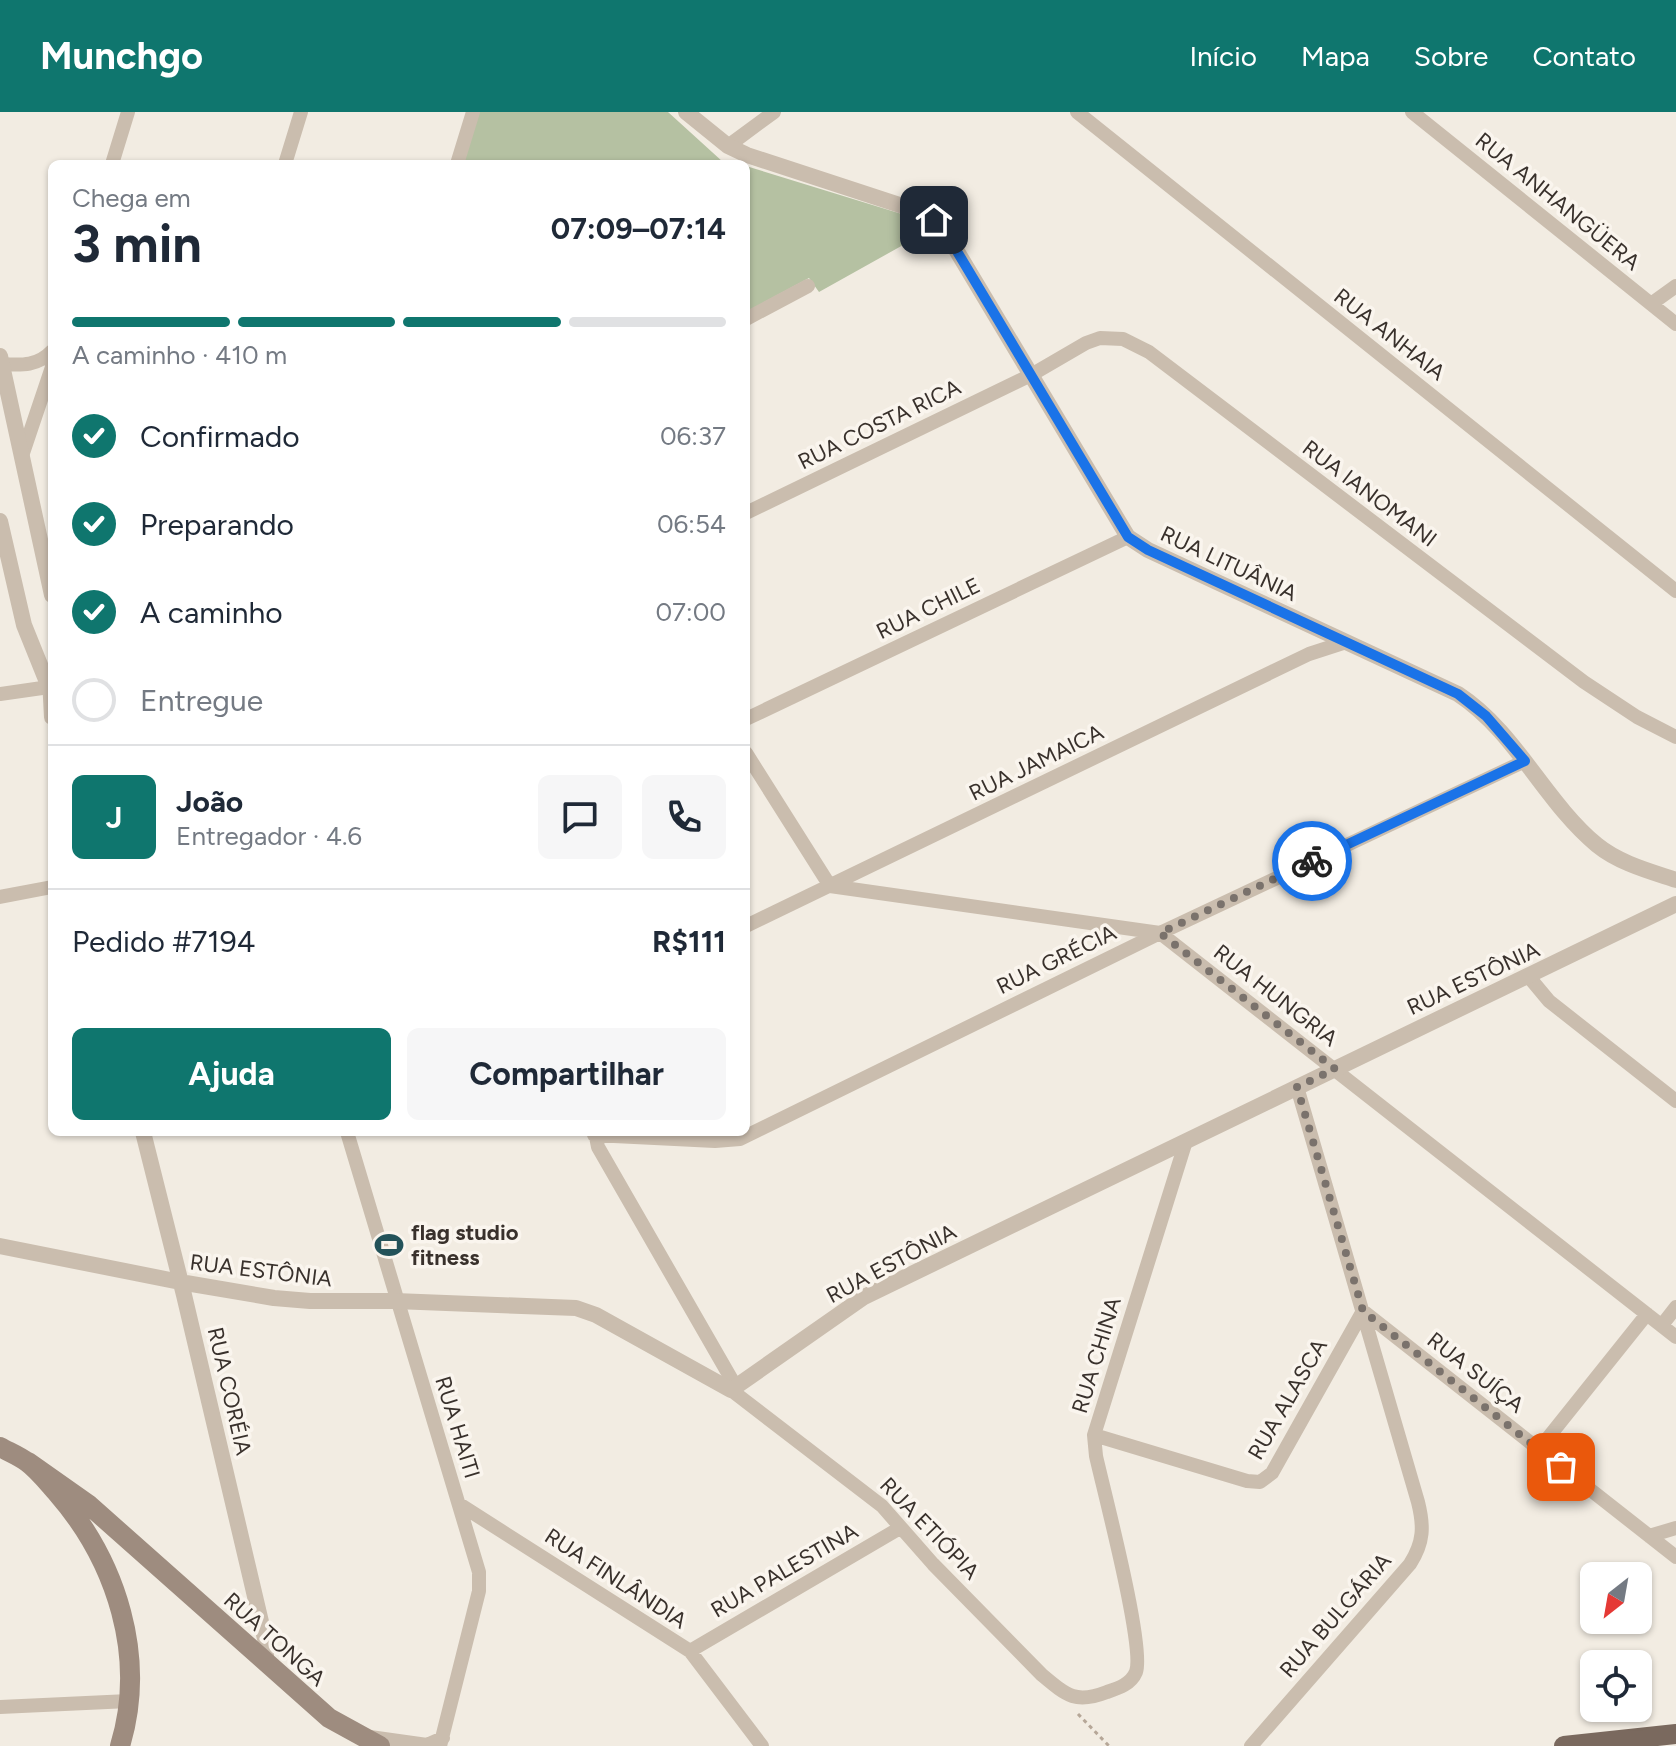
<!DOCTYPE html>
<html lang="pt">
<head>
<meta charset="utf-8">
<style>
	body { margin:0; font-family:Figtree,sans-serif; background:#f6f6f7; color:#1f2937; height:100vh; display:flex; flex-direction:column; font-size:30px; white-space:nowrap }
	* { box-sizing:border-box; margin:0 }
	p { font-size:26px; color:#747a83 }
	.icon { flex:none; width:44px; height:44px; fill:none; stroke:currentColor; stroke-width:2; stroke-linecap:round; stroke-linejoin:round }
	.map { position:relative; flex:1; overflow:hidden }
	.sheet { position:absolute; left:48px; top:48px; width:702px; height:976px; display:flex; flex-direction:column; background:#fff; border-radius:12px; box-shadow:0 2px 6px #0004 }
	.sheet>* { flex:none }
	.needle { width:52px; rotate:211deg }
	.buttons { position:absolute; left:1580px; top:1450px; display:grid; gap:16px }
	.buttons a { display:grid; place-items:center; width:72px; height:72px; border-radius:12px; background:#fff; box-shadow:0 2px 6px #0004; font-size:40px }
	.pin { position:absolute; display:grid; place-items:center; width:68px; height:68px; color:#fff; margin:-34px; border-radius:16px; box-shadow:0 4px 12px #0006 }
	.courier { position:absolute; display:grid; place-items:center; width:80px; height:80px; margin:-40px; border:6px solid #1a73e8; border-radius:50%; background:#fff; color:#222; box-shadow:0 2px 10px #0007 }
	.overview em { font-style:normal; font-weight:700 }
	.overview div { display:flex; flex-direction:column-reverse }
	.overview { display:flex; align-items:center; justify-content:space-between; height:136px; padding:0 24px }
	h1 { font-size:52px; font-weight:700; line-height:60px }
	.bar { display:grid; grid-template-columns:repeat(4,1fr); gap:12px 8px; align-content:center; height:96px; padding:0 24px }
	.bar i { height:10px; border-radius:6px; background:#e0e1e3 }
	.bar .current { background:#0f766e }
	.bar p { grid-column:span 4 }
	.line { display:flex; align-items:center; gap:20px; padding:0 24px; border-top:2px solid #e0e1e3 }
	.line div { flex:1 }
	.round { display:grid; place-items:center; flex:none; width:84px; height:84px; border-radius:12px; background:#f6f6f7 }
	ol { padding:0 24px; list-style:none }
	li { display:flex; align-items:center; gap:24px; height:88px }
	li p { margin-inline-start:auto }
	li .icon { padding:8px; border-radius:50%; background:#0f766e; color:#fff; stroke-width:4 }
	li:last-child { color:#747a83 }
	li i { width:44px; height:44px; border:4px solid #e0e1e3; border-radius:50% }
	.action { display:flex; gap:16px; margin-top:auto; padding:16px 24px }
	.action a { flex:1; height:92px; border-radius:12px; background:#0f766e; color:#fff; font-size:32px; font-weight:700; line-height:92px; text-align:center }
	.action a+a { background:#f6f6f7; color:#1f2937 }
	header { display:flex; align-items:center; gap:48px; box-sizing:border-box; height:112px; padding:0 40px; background:#0f766e; color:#fff }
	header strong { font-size:38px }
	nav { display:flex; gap:44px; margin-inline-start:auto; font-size:28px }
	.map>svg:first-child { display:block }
	.green { fill:#b5c1a2 }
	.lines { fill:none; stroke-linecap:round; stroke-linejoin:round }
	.path { stroke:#b6a798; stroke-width:3; stroke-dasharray:4 4; stroke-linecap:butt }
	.minor { stroke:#cabdae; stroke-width:14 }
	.tertiary { stroke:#cabdae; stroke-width:16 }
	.secondary { stroke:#9e8c7f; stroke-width:20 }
	.primary { stroke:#7a695e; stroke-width:20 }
	.done { stroke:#7a726c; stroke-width:8; stroke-dasharray:0 14.4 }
	.route { stroke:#1a73e8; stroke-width:10 }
	.labels { text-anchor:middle; stroke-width:7; stroke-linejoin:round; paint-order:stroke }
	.street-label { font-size:22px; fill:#39312c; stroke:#faf5ee }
	.poi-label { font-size:22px; font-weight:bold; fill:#39312c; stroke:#faf5ee; text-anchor:start }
</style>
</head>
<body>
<header>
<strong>Munchgo</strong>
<nav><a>Início</a><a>Mapa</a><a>Sobre</a><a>Contato</a></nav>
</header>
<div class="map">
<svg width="1676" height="1634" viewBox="0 0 1676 1634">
	<rect width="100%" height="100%" fill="#f2ece2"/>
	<path class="green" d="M474 0H668L723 50 740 52H458Z
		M746 54 905 103 930 118 819 180 809 166 746 200Z"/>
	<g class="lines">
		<path class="path" d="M1078 1602 1109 1634"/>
		<path class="minor" d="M1077 0 1676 479
			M1412 0 1676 212
			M728 34 774 0
			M112 52 128 0
			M285 52 301 0
			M457 52 473 0
			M1651 192 1676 174
			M746 207 808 174
			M0 252C20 253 37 255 52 239
			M22 344 52 255
			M746 401 1031 263 1086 231 1100 226 1123 227 1149 240 1584 570 1637 605 1676 625
			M0 582 49 575
			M746 607 1128 425
			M746 641 830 774 1160 821 1676 1225
			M0 785 52 775
			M746 814 1309 542 1346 530
			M1529 865 1549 889 1676 989
			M347 1020 479 1460V1479L440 1634
			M595 1020 598 1035 736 1275
			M594 1023 715 1029 740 1027 1160 821 1525 649
			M1662 1213 1676 1195
			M731 1278 882 1394 933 1452 1042 1563C1067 1584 1076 1592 1107 1580 1119 1576 1131 1572 1136 1560 1145 1535 1104 1380 1096 1344L1094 1323 1186 1029
			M1094 1323 1247 1369 1260 1370 1272 1361 1363 1199 1676 1445
			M1539 1337 1647 1202
			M459 1392 690 1539 762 1634
			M1649 1424 1676 1416
			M690 1539 900 1416
			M0 1595 129 1589
			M370 1625 427 1633 443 1626
			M1251 1634 1410 1452C1424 1430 1424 1414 1418 1390L1297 975"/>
		<path class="tertiary" d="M686 0 728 34 747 43 918 99 934 108 946 121 1128 425 1148 438 1458 582C1516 620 1544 689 1597 733 1619 751 1649 759 1676 768
			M0 244 52 483
			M0 409 24 513 49 575
			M50 567 52 605
			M143 1020 184 1183 266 1531V1550
			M0 1134 180 1170 274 1186 310 1189H395L576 1196 596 1203 731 1278 864 1185 1676 792"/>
		<path class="secondary" d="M0 1335C9 1340 19 1344 27 1350 38 1358 48 1371 57 1381 117 1450 147 1545 120 1634
			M28 1350 89 1393 329 1606 380 1634"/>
		<path class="primary" d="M1564 1634 1676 1622"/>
	</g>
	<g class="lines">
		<path class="done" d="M1312 749 1160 821 1335 957 1297 975 1363 1199 1561 1355"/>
		<path class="route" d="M934 108 946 121 1128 425 1148 438 1458 582 1486 604 1525 649 1312 749"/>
	</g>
	<defs>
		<symbol id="stadium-bare" viewBox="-9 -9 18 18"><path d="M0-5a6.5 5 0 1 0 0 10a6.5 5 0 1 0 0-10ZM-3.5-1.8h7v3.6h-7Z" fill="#235259" stroke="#faf5ee" stroke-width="2.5" paint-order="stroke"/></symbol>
	</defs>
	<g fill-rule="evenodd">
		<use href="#stadium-bare" x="369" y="1113" width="40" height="40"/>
	</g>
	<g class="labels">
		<g class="street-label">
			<text transform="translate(1558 89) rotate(39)" y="8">RUA ANHANGÜERA</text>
			<text transform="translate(1390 222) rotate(38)" y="8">RUA ANHAIA</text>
			<text transform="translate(879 312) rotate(-26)" y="8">RUA COSTA RICA</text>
			<text transform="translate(1370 381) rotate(37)" y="8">RUA IANOMANI</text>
			<text transform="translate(1229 451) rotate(25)" y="8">RUA LITUÂNIA</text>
			<text transform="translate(928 496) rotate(-26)" y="8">RUA CHILE</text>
			<text transform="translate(1036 650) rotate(-26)" y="8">RUA JAMAICA</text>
			<text transform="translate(1056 847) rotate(-26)" y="8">RUA GRÉCIA</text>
			<text transform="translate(1473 866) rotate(-25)" y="8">RUA ESTÔNIA</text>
			<text transform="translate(1276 883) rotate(38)" y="8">RUA HUNGRIA</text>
			<text transform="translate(891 1151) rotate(-28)" y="8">RUA ESTÔNIA</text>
			<text transform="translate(261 1158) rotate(7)" y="8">RUA ESTÔNIA</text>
			<text transform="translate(1096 1243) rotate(-73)" y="8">RUA CHINA</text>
			<text transform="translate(1476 1260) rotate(38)" y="8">RUA SUÍÇA</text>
			<text transform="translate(230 1279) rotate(77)" y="8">RUA CORÉIA</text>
			<text transform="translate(1287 1287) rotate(-60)" y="8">RUA ALASCA</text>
			<text transform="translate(458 1315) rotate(73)" y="8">RUA HAITI</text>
			<text transform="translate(930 1416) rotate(46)" y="8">RUA ETIÓPIA</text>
			<text transform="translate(784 1458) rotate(-30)" y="8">RUA PALESTINA</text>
			<text transform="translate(616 1466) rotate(33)" y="8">RUA FINLÂNDIA</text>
			<text transform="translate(1335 1503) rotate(-49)" y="8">RUA BULGÁRIA</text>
			<text transform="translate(275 1527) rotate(42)" y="8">RUA TONGA</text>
		</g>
		<g class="poi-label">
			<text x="411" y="1128">flag studio<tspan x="411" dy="25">fitness</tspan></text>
		</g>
	</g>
</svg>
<div class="buttons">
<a><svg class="needle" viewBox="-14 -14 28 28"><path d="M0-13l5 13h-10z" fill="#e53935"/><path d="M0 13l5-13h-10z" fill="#747a83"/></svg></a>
<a><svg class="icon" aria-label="locate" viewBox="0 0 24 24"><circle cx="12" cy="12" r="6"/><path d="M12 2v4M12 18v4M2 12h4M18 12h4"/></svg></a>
</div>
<div class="pin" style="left:1561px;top:1355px;background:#ea580c"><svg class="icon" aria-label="bag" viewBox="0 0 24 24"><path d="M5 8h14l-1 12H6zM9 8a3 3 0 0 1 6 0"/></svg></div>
<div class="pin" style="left:934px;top:108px;background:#1f2937"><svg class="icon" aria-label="home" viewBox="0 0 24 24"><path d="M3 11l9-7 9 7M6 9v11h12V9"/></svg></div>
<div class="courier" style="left:1312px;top:749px"><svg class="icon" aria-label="bike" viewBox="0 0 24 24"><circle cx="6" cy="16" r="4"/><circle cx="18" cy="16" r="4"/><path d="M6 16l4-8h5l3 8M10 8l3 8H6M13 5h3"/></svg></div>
<section class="sheet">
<div class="overview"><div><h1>3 min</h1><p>Chega em</p></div><em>07:09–07:14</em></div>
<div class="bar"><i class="current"></i><i class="current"></i><i class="current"></i><i></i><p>A caminho · 410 m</p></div>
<ol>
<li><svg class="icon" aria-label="check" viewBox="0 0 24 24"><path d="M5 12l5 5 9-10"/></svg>Confirmado<p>06:37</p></li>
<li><svg class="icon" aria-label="check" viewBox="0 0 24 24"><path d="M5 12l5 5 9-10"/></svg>Preparando<p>06:54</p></li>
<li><svg class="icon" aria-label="check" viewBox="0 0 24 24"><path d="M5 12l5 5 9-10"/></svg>A caminho<p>07:00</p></li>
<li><i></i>Entregue</li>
</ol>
<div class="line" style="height:144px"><b class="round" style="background:#0f766e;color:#fff">J</b><div><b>João</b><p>Entregador · 4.6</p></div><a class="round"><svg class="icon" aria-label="chat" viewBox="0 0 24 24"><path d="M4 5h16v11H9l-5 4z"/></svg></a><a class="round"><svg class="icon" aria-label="phone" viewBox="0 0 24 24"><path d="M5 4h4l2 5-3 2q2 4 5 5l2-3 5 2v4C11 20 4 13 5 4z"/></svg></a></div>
<div class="line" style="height:104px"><div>Pedido #7194</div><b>R$111</b></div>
<div class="action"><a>Ajuda</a><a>Compartilhar</a></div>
</section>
</div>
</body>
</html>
